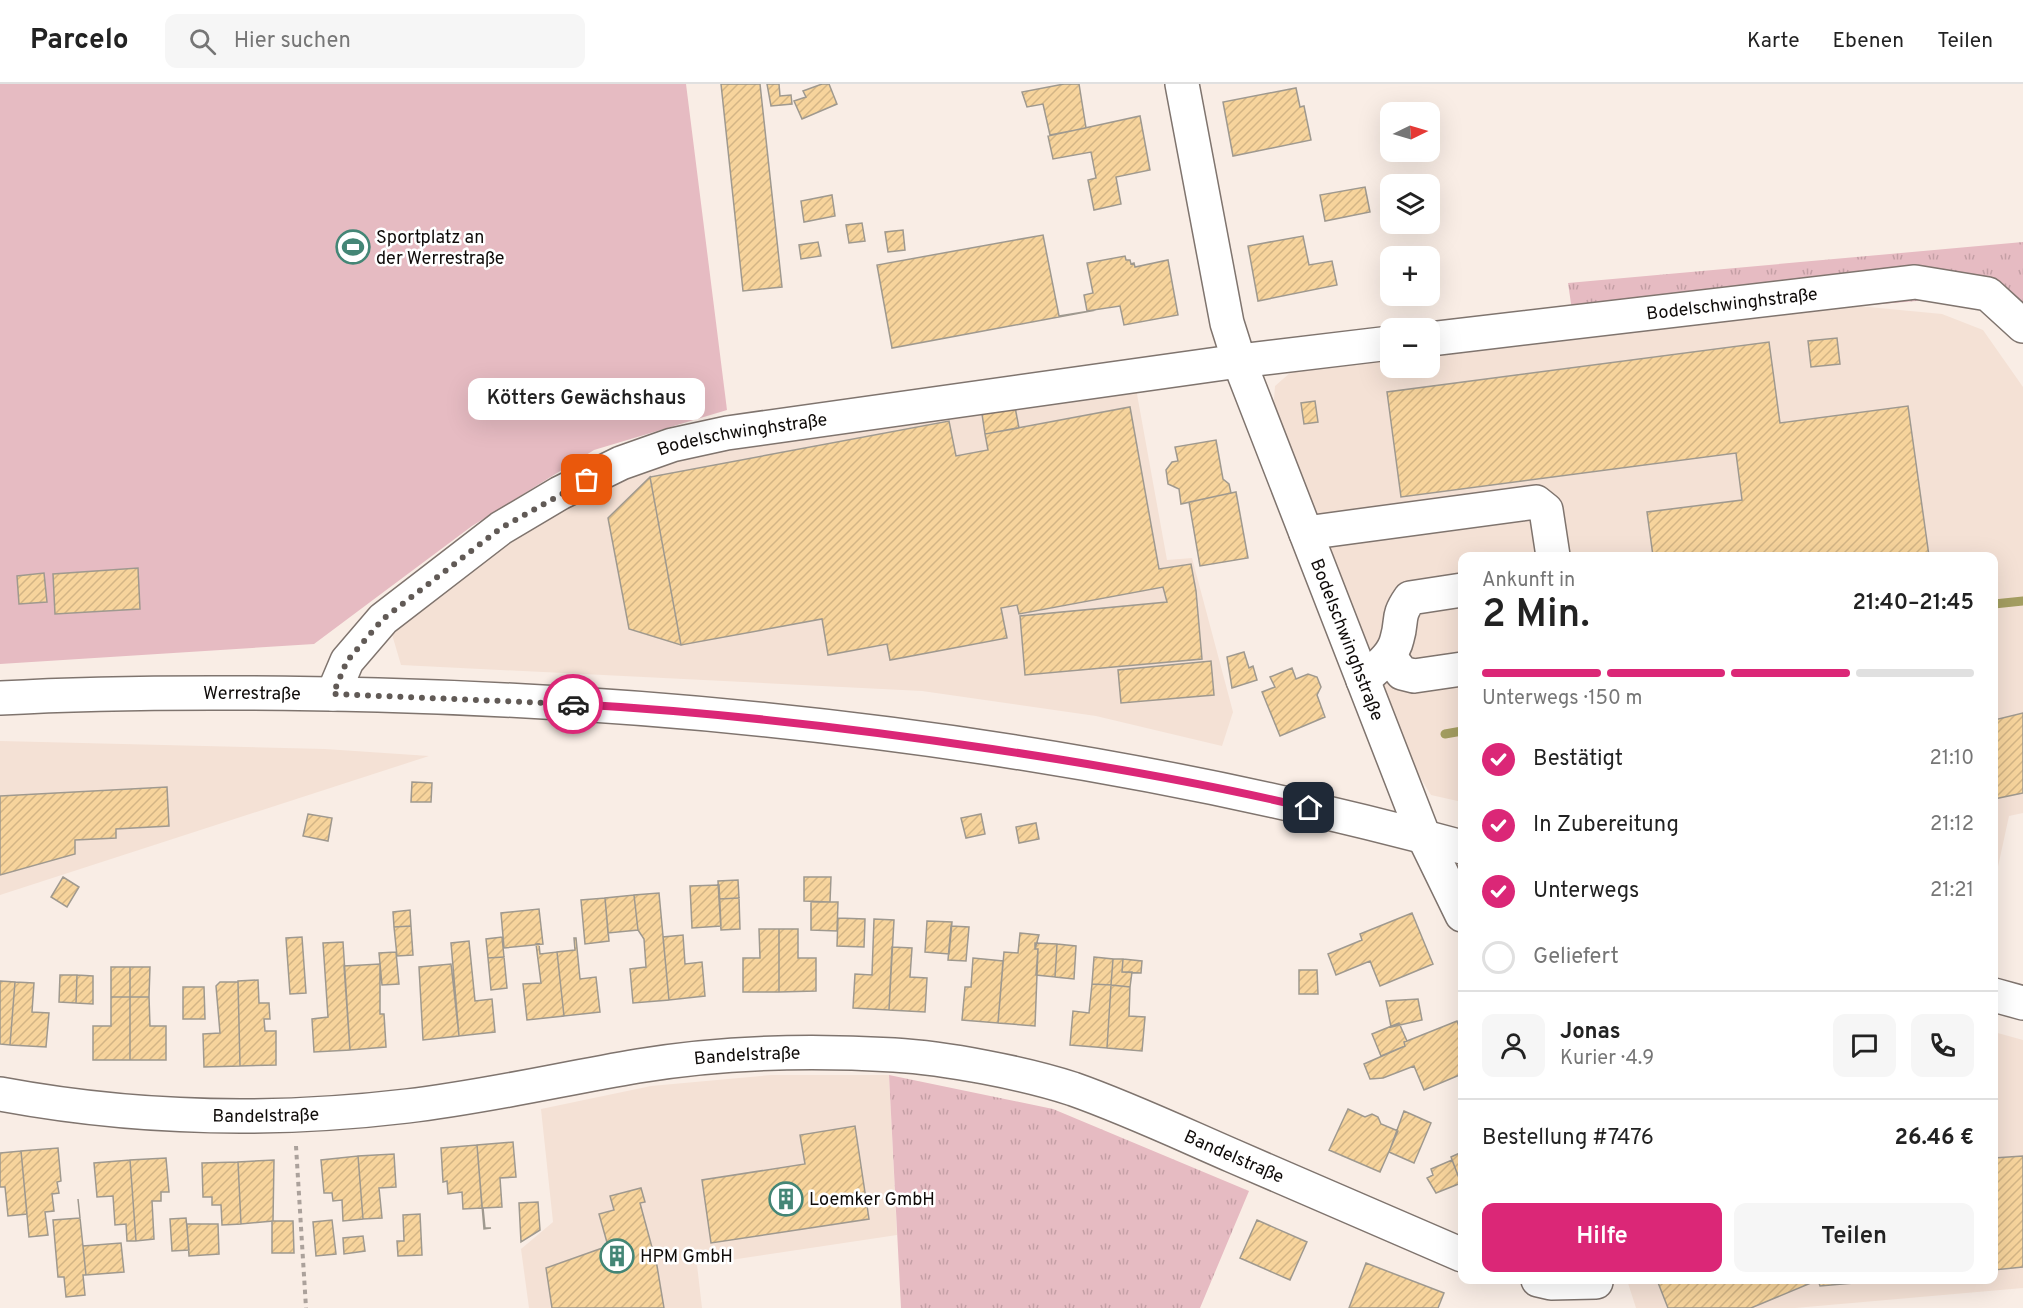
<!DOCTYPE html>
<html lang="de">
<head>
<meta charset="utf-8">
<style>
	body { margin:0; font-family:Overpass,sans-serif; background:#f6f6f6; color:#222; height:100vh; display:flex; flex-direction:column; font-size:22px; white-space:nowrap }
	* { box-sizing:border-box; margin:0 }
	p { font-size:20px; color:#767676 }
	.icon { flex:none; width:33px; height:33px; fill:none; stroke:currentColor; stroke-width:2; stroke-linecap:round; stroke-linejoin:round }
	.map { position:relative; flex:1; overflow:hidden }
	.panel { position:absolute; left:1458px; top:468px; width:540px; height:732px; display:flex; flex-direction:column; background:#fff; border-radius:12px; box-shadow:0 6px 24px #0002 }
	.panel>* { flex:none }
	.needle { width:39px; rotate:85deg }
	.buttons { position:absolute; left:1380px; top:18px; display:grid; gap:12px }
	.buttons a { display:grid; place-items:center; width:60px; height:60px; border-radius:12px; background:#fff; box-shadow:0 6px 24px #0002; font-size:30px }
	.pin { position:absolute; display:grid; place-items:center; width:51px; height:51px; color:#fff; margin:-26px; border-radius:12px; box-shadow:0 3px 9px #0006 }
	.courier { position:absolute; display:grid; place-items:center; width:60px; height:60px; margin:-30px; border:4px solid #db2777; border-radius:50%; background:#fff; color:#222; box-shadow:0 2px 8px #0007 }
	.bubble { position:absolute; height:42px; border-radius:12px; background:#fff; box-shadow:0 6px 24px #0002; font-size:20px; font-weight:600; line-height:42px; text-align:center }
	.headline em { font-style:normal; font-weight:600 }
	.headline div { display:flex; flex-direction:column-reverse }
	.headline { display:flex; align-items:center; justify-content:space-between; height:102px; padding:0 24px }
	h1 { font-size:39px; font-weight:600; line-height:45px }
	.bar { display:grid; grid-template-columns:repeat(4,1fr); gap:9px 6px; align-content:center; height:72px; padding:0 24px }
	.bar i { height:8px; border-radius:4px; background:#e0e0e0 }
	.bar .active { background:#db2777 }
	.bar p { grid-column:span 4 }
	.line { display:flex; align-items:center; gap:15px; padding:0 24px; border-top:2px solid #e0e0e0 }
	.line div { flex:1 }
	.round { display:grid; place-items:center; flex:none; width:63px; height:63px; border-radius:12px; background:#f6f6f6 }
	ol { padding:0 24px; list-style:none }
	li { display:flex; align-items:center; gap:18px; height:66px }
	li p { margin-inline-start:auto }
	li .icon { padding:6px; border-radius:50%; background:#db2777; color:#fff; stroke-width:4 }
	li:last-child { color:#767676 }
	li i { width:33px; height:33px; border:3px solid #e0e0e0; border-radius:50% }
	.action { display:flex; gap:12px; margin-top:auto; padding:12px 24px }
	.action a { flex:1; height:69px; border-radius:12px; background:#db2777; color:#fff; font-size:24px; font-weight:600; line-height:69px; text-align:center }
	.action a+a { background:#f6f6f6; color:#222 }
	header { display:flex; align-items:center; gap:36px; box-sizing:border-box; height:84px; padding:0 30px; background:#fff; border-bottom:2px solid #e0e0e0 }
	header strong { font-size:28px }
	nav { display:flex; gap:33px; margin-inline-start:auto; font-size:21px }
	.search { width:420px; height:54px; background:#f6f6f6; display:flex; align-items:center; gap:15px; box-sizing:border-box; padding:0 21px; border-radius:12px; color:#767676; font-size:22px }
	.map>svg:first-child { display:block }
	.built { fill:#f4e1d5 }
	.grass { fill:url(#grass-tufts) }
	.green { fill:#e6bbc2 }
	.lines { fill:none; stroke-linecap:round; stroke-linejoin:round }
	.stream { stroke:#a49e61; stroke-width:9 }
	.building { fill:url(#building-hatch); stroke:#9f998f; stroke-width:1.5 }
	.minor-casing { stroke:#7f746e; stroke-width:36 }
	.major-casing { stroke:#7f746e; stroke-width:36 }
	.path { stroke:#aba19b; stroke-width:4; stroke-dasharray:4.5 4.5; stroke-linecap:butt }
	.minor { stroke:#fff; stroke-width:33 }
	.major { stroke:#fff; stroke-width:33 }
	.done { stroke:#615a56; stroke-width:6; stroke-dasharray:0 10.8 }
	.route { stroke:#db2777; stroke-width:8 }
	.labels { text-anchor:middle; stroke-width:5; stroke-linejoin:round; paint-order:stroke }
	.poi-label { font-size:18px; fill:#0f0b09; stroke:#fff; text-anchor:start }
	.street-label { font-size:18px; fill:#0f0b09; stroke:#fff }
</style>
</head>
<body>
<header>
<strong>Parcelo</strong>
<div class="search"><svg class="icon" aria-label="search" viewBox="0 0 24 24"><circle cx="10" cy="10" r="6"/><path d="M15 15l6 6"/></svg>Hier suchen</div>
<nav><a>Karte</a><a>Ebenen</a><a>Teilen</a></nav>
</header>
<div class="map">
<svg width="2023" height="1224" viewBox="0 0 2023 1224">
	<defs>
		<pattern id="grass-tufts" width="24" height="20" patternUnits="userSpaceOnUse" patternTransform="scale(1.5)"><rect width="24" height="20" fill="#e6bbc2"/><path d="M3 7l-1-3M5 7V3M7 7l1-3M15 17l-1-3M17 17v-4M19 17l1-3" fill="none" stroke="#c49fa5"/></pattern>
		<pattern id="building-hatch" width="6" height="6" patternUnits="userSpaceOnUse" patternTransform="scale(1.5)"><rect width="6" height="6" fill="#f7d49c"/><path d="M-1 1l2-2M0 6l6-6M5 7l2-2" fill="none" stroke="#d3b585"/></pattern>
	</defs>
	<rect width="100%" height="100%" fill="#f9ede5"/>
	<path class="built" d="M1858 222 1942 230 1983 246 2023 303V729L2009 732 1994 801V472H1462V718L1431 711 1407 672 1272 342 1275 302 1306 275 1390 268V284H1430V265L1576 254Z
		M1135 299 1167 476 1192 474 1233 628 1222 662 1096 632 922 607 401 581 391 547 516 444 633 385 730 363Z
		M0 657 325 665 429 672 0 811Z
		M1994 948 2023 956V1204L1795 1224H1636L1627 1196H1994Z
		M771 991H889L897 1151 697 1181 702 1224H529L521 1165 553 1138 541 1025 651 1002Z"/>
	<path class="grass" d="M2023 158V239L2010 209 1858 222 1576 254 1568 199Z
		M889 991 1053 1025 1249 1107 1200 1224H901Z"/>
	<path class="green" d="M0 0H686L727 326 594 366 472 442 314 560 0 580Z"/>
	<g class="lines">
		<path class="stream" d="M1994 520 2023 517
			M1445 650 1462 647"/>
	</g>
	<path class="building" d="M721 0H760L782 203 743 207Z
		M767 0H779L780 12 791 11 792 20 771 22Z
		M822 0H829L837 20 802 35 794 17 806 13 803 7Z
		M1064 0H1079L1086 44 1050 51 1043 20 1027 23 1022 8Z
		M1296 4 1300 23 1304 22 1311 56 1233 72 1223 18Z
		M1140 32 1150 86 1116 93 1121 120 1094 126 1088 96 1096 94 1091 68 1053 75 1048 52Z
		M1365 103 1370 128 1325 137 1320 111Z
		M832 111 835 132 804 138 801 117Z
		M862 139 865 157 849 159 846 141Z
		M903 146 905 166 888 168 885 148Z
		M1043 151 1059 232 1096 226 892 264 877 181Z
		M1303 152 1309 181 1332 177 1337 201 1258 217 1248 162Z
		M818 158 821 172 801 175 799 161Z
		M1125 172 1126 176H1130L1131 180 1134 179 1135 183 1168 176 1178 231 1124 241 1120 222 1087 227 1084 211 1093 209 1087 179Z
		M1837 254 1840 280 1811 283 1808 257Z
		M1769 258 1780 339 1908 322 1929 472H1653L1647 428 1742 416 1736 369 1401 413 1387 308Z
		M1315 317 1318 338 1304 340 1301 319Z
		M1015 323 1019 344 985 350 982 330Z
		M1130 323 1159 485 1191 480 1196 507 1202 575 1025 591 1020 532 1167 518 1163 503 1019 530 1017 521 1001 524 1007 554 890 576 887 560 828 571 822 535 681 561 650 393 949 337 956 372 988 366 985 350Z
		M1216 356 1223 395 1229 400 1231 409 1181 420 1179 405 1168 400 1166 386 1172 378 1178 377 1175 363Z
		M650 393 681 561 629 545 608 434Z
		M1236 408 1248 474 1200 482 1189 418Z
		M138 484 140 525 55 530 53 490Z
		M44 489 47 518 19 520 17 492Z
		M1244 568 1249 584 1253 582 1257 596 1232 604 1227 573Z
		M1211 577 1214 611 1121 619 1118 586Z
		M1292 584 1296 595 1308 590 1317 593 1321 603 1317 611 1325 633 1280 652 1262 608 1275 603 1270 593Z
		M2023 629V709L1994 715V636Z
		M412 698 432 699 431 718H411Z
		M167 703 169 742 116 745V754L75 756V770L0 791V712Z
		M308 730 332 734 328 757 303 752Z
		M981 730 985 750 966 754 961 734Z
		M1036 739 1039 755 1019 759 1016 743Z
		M63 793 79 803 67 823 51 813Z
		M804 793H831L830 818 804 817Z
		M738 796 739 814 719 815 718 797Z
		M719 801 721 842 692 844 690 802Z
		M659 809 669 916 633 919 630 885 646 883 644 855 638 846 634 811Z
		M634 811 638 846 608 849 605 814Z
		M605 814 609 857 585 860 581 816Z
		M739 814 740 845 721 846 719 815Z
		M811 818H838L837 847 811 846Z
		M539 825 543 860 504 864 501 829Z
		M410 826 411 842 394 843 393 828Z
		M1412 829 1433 880 1380 902 1370 877 1336 891 1328 870 1362 856 1360 850Z
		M838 834 865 835 864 863 837 862Z
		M874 835 894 836 889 926 853 924 855 890 872 891Z
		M927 837 952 838 949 870 925 868Z
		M411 842 413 871 397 872 394 843Z
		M951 842 969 843 966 877 948 876Z
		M759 845H779V908H743V874H760Z
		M779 845H798V874H816V907L779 908Z
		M1020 849 1039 851 1035 865H1038L1035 942 998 939 1004 868 1018 869Z
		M683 851 685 880 702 878 705 912 669 916 663 853Z
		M302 853 306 909 290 910 286 854Z
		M502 853 504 873 488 874 486 855Z
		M574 854H576L580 895 596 893 600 928 564 932 557 868 575 866Z
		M469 857 475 917 492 915 495 948 459 952 451 859Z
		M343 858 350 966 314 968 312 935 328 933 323 859Z
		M1035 859 1057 860 1055 893 1036 891 1038 865H1035Z
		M536 860H539L540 870 557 868 564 932 527 936 523 900 541 899Z
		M1057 860 1076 862 1074 895 1055 893Z
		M892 863 912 864 910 893 927 894 925 928 889 926Z
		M396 868 399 900 382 901 379 869Z
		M504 873 507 904 491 906 488 874Z
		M1094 873 1113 875 1111 901 1092 900Z
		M973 874 1003 877 998 939 962 936 965 903H971Z
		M1113 875H1123L1122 888H1132L1130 903 1111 901Z
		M1123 875 1142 877 1141 889 1122 888Z
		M380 880V930H384L386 963 350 966 344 882Z
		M451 880 459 952 423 956 419 883Z
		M111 883H130V913H111Z
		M130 883H150L149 913H130Z
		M1299 886H1317L1318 910H1299Z
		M60 891H77L76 919 59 918Z
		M77 891 93 892V920L76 919Z
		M258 896 259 919H269L270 935H264L265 947H276V981L240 982 238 897Z
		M0 897 15 898 10 961 0 960Z
		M15 898 34 899 32 928 49 929 46 963 10 961Z
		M220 898H238L240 982 204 983 203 950 220 949 216 902Z
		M1092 900 1111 901 1107 964 1070 961 1073 927 1089 929Z
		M1111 901 1130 903 1129 932 1145 933 1142 967 1107 964Z
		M183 903H204L205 935H183Z
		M111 913H130V976H93V942H111Z
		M130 913H149L150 942H166V976H130Z
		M1418 915 1422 936 1391 943 1386 917Z
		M1457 937 1462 951V990L1424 1006 1414 982 1383 994 1370 995 1364 980 1405 962 1404 958 1407 957Z
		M1399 939 1407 957 1404 958 1405 962 1381 972 1372 950Z
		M1348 1025 1365 1033 1372 1030 1378 1033 1381 1040 1398 1047 1380 1088 1329 1066Z
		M1404 1027 1431 1039 1414 1079 1389 1068Z
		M855 1042 869 1135 711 1159 702 1096 805 1080 800 1051Z
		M513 1058 516 1093 500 1094 502 1123 483 1124 485 1144H491L484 1145 477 1061Z
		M477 1061 482 1124 463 1125 462 1108 448 1110 447 1097 443 1098 441 1064Z
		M58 1064 61 1097 57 1098 59 1109 52 1110 54 1127 45 1128 48 1151 29 1153 21 1067Z
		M21 1067 27 1130 8 1132 5 1103H0V1069Z
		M1462 1068V1102L1451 1073Z
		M394 1070 396 1103 379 1104 382 1134 363 1135 358 1072Z
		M358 1072 363 1135 343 1137 342 1116 333 1117 332 1109H324L321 1076Z
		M2023 1072V1183L1994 1186V1074Z
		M166 1074 169 1108H161V1117H152L154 1155 136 1157 130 1076Z
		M130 1076 136 1157H127L126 1140 115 1141 113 1112 97 1113 94 1079Z
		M274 1076 273 1137 241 1140 238 1078Z
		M1452 1076 1461 1099 1436 1109 1427 1094 1433 1091 1431 1085Z
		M238 1078 241 1140 222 1141 221 1121H212V1113H203L202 1079Z
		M641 1104 645 1118 640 1119 657 1182 664 1224H552L546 1184 608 1162 599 1130 614 1126 610 1112Z
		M78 1115 86 1191H83L85 1211 66 1213 64 1193H58L53 1136 80 1134Z
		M538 1118 540 1146 521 1158 519 1119Z
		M420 1130 422 1171 398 1172 397 1157H404L403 1131Z
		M186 1134 189 1166 172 1167 170 1135Z
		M332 1136 336 1170 316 1172 313 1138Z
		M1257 1136 1307 1158 1290 1196 1240 1174Z
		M272 1137H293L294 1169H272Z
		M187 1140H218L219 1170 189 1172Z
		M363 1152 365 1167 344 1170 343 1154Z
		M121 1159 124 1188 86 1191 83 1162Z
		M1366 1179 1444 1209 1438 1224H1349Z
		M1657 1196H1889L1820 1202 1818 1196 1751 1224H1668Z"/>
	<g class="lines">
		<defs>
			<g id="minor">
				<path id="s1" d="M1182 0 1227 239 1239 277 1424 753 1462 831"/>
				<path id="s2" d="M1430 255 1915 198 1988 210 2023 242"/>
				<path d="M1306 449 1536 418 1546 426 1553 472"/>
				<path d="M1389 572 1402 589 1414 592 1462 585"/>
				<path d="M1363 596C1376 584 1393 573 1397 555 1403 535 1396 534 1410 514L1462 506"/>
				<path id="s3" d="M333 610 347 577 383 535 501 444 560 409 621 379 672 361 727 349 1239 277 1390 259"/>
				<path id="s4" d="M0 1010C134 1035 272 1038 407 1022 485 1013 561 995 638 982 722 968 809 966 894 971 946 974 1024 989 1073 1005 1127 1024 1180 1049 1233 1072 1310 1105 1386 1138 1462 1171"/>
				<path d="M1538 1196 1551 1199 1596 1198"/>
			</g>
			<g id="major">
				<path id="s5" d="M0 614C126 607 252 608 378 611 744 621 1109 667 1462 763"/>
				<path d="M1994 911 2023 919"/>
			</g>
		</defs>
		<use href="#minor" class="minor-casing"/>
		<use href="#major" class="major-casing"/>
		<path class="path" d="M296 1062 306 1224"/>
		<use href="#minor" class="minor"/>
		<use href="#major" class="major"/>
	</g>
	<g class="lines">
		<path class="done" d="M573 620 333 610 347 577 383 535 501 444 587 396"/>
		<path class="route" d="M573 620C714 628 853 644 992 665 1099 681 1204 699 1309 724"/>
	</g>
	<defs>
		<symbol id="stadium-ring" viewBox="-11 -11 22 22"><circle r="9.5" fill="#fff" stroke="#448676" stroke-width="1.5"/><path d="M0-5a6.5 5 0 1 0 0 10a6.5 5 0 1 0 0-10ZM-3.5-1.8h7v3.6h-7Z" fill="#448676"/></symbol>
		<symbol id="building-ring" viewBox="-11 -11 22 22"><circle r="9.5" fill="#fff" stroke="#448676" stroke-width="1.5"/><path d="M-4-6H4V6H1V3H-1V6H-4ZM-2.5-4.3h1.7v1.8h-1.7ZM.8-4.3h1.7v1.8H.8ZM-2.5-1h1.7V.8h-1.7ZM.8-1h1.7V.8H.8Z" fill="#448676"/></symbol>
	</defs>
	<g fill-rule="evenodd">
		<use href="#stadium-ring" x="334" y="144" width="38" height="38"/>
		<use href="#building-ring" x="767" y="1096" width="38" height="38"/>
		<use href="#building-ring" x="598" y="1153" width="38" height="38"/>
	</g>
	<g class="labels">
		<g class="poi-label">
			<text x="376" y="159">Sportplatz an<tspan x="376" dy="21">der Werrestraße</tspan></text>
			<text x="809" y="1121">Loemker GmbH</text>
			<text x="640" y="1178">HPM GmbH</text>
		</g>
		<g class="street-label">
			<text dy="6" stroke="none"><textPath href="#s2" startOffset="304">Bodelschwinghstraße</textPath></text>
			<text dy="6" stroke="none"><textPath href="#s3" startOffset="502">Bodelschwinghstraße</textPath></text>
			<text dy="6" stroke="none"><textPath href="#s1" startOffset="582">Bodelschwinghstraße</textPath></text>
			<text dy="6" stroke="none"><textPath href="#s5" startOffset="252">Werrestraße</textPath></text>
			<text dy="6" stroke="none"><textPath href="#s4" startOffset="753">Bandelstraße</textPath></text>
			<text dy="6" stroke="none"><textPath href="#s4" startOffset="267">Bandelstraße</textPath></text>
			<text dy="6" stroke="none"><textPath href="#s4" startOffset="1257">Bandelstraße</textPath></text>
		</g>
	</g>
</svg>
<div class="buttons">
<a><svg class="needle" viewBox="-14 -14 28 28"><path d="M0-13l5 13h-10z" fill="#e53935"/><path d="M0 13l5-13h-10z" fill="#767676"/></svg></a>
<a><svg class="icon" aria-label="layers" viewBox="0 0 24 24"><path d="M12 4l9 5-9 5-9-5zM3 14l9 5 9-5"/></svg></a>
<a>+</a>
<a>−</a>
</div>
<div class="pin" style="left:587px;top:396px;background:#ea580c"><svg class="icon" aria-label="bag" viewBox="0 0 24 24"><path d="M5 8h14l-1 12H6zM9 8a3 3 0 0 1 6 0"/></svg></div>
<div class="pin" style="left:1309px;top:724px;background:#1f2937"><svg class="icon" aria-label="home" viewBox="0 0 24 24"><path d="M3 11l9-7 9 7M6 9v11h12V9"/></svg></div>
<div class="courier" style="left:573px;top:620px"><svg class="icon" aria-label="car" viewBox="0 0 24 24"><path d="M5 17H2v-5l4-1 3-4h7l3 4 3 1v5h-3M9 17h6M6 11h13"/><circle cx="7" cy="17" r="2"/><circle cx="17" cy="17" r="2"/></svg></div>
<div class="bubble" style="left:468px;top:294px;width:237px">Kötters Gewächshaus</div>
<section class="panel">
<div class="headline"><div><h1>2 Min.</h1><p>Ankunft in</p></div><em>21:40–21:45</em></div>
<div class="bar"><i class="active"></i><i class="active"></i><i class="active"></i><i></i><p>Unterwegs · 150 m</p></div>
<ol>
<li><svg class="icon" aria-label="check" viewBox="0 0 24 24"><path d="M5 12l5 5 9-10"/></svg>Bestätigt<p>21:10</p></li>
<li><svg class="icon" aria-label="check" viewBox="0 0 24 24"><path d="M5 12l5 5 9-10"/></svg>In Zubereitung<p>21:12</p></li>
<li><svg class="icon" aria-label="check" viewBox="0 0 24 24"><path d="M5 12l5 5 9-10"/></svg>Unterwegs<p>21:21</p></li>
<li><i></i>Geliefert</li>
</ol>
<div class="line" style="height:108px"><a class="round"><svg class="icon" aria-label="person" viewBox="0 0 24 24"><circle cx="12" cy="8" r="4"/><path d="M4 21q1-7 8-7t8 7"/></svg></a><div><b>Jonas</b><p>Kurier · 4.9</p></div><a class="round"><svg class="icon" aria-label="chat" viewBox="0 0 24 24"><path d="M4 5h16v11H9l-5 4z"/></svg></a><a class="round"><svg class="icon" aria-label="phone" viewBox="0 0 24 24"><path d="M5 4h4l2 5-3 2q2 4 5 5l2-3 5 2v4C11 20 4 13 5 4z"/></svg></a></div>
<div class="line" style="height:78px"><div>Bestellung #7476</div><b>26.46 €</b></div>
<div class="action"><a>Hilfe</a><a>Teilen</a></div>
</section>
</div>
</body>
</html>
